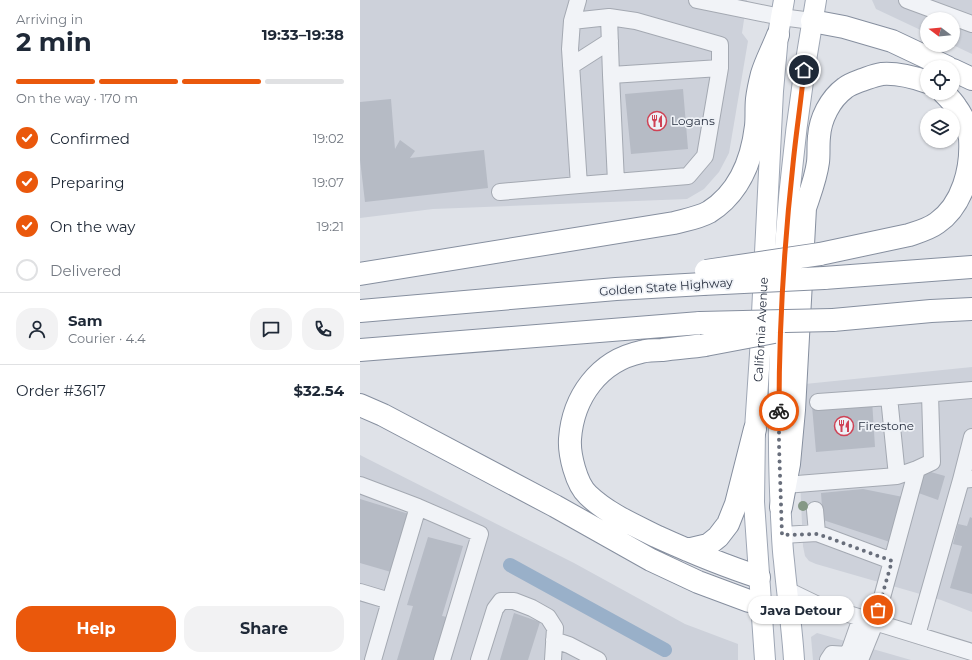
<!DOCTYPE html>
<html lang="en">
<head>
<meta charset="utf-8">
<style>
	body { margin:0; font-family:Montserrat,sans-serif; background:#f2f2f3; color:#1f2937; height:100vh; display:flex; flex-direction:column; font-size:15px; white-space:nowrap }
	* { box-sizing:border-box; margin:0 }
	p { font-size:13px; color:#747a83 }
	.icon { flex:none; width:22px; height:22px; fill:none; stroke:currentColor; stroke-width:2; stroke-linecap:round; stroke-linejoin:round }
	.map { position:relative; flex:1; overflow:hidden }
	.details { display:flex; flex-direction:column; background:#fff; width:360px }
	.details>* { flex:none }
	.needle { width:26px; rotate:286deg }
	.controls { position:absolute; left:560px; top:12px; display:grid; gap:8px }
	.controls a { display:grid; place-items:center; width:40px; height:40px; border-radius:50%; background:#fff; box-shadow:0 1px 3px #0004; font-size:20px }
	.pin { position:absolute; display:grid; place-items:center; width:34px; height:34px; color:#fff; margin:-17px; border:2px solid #fff; border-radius:50%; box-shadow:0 1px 4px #0007 }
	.courier { position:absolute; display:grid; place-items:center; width:40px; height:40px; margin:-20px; border:3px solid #ea580c; border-radius:50%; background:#fff; color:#222; box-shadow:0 1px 5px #0007 }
	.bubble { position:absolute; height:28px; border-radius:14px; background:#fff; box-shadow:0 1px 3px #0004; font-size:13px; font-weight:700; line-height:28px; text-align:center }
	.headline em { font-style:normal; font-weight:700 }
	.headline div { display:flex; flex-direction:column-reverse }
	.headline { display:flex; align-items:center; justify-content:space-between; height:68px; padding:0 16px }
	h1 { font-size:26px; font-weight:700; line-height:30px }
	.bar { display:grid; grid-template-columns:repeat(4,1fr); gap:6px 4px; align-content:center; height:48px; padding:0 16px }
	.bar i { height:5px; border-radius:3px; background:#e0e1e3 }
	.bar .on { background:#ea580c }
	.bar p { grid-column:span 4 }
	.line { display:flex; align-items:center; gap:10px; padding:0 16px; border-top:1px solid #e0e1e3 }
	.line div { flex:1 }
	.round { display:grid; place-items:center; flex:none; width:42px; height:42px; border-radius:16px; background:#f2f2f3 }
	ol { padding:0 16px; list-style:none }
	li { display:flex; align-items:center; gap:12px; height:44px }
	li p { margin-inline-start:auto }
	li .icon { padding:4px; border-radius:50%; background:#ea580c; color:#fff; stroke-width:4 }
	li:last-child { color:#747a83 }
	li i { width:22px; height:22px; border:2px solid #e0e1e3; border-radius:50% }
	.button { display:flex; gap:8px; margin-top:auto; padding:8px 16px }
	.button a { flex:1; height:46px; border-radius:16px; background:#ea580c; color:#fff; font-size:16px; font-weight:700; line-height:46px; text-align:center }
	.button a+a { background:#f2f2f3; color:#1f2937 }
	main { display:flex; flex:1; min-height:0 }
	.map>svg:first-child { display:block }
	.built { fill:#cdd1da }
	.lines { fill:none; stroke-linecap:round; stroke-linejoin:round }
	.canal { stroke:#99b0c9; stroke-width:14 }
	.building { fill:#b6bbc5 }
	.minor-casing { stroke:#a4a9b2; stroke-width:18 }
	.major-casing { stroke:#9ea6b4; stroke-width:22 }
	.highway-casing { stroke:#868f9f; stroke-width:24 }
	.minor { stroke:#f1f3f7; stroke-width:16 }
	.major { stroke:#fff; stroke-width:20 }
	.highway { stroke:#fff; stroke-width:22 }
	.highway-bridge-casing { stroke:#868f9f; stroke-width:24; stroke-linecap:butt }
	.highway-bridge { stroke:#fff; stroke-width:22 }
	.tree { fill:#859886 }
	.done { stroke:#686e7b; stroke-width:4; stroke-dasharray:0 7.2 }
	.route { stroke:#ea580c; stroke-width:5 }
	.labels { text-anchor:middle; stroke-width:3.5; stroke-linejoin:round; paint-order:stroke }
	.poi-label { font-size:12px; fill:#283040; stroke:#eef1f6; text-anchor:start }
	.street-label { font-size:12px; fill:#283040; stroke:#eef1f6 }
</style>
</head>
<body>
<main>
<section class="details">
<div class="headline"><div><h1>2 min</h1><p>Arriving in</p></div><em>19:33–19:38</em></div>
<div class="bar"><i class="on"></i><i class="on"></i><i class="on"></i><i></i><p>On the way · 170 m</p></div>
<ol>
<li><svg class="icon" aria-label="check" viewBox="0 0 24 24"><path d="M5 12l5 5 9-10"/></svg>Confirmed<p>19:02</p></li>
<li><svg class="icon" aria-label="check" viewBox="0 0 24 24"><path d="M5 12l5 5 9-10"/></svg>Preparing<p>19:07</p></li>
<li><svg class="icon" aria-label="check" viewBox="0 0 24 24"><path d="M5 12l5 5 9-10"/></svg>On the way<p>19:21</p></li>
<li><i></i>Delivered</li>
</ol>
<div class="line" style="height:72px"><a class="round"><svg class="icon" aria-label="person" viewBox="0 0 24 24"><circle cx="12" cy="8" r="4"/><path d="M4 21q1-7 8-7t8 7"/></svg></a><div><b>Sam</b><p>Courier · 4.4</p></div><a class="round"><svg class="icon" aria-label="chat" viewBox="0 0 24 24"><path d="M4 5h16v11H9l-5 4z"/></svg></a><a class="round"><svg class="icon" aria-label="phone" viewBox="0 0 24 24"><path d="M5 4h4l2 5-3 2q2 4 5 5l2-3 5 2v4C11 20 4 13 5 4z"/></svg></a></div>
<div class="line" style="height:52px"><div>Order #3617</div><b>$32.54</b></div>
<div class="button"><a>Help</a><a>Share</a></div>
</section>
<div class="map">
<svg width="612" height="660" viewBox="0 0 612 660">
	<rect width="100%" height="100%" fill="#dfe2e8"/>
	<path class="built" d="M0 0H387L382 33 388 41 369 153 359 172 344 189 327 199 73 209 0 218Z
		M512 0H612V54L593 45V19H567V33L516 9Z
		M612 367V612L581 600 456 564 449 561 445 556 443 546 440 479 445 384Z
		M0 455 214 563 325 624 378 644V660H0Z
		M457 633 485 641 551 660H453L451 637Z"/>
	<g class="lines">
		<path class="canal" d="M150 565 305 650"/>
	</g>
	<path class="building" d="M323 89 328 149 271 154 265 94Z
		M31 99 35 149 40 140 55 151 50 158 124 150 128 188 5 202 0 160V102Z
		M512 400 515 447 456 452 452 406Z
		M560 469 585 476 578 500 553 491Z
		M503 489 543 497 530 542 463 520 461 493Z
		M0 499 49 514 31 572 0 563Z
		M610 517 612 518V594L590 588 602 546 593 544 598 524 607 526Z
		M68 537 103 546 82 616 87 617 74 660H37L53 606 47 605Z
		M154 613 180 622 168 660H140Z"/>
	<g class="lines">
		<defs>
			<path id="minor" d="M337 0 421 17 452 21
				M547 0 612 24
				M249 17 251 75 360 68
				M212 21 249 17 276 21 360 45V68L345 156 328 176 219 185 210 49 212 21 218 0
				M211 66 250 41
				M251 75 256 182
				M140 192 219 185
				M529 397 612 390
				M458 402 529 397 537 476
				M557 469 572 462 570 394
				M601 480 612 437
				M0 485 58 507
				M425 485 537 476 557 469 532 561
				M455 510 457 533
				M422 535 457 533 532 561 515 623 500 660
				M427 590 456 604 612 652
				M0 592 30 601 13 660
				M30 601 58 507 120 534 82 660
				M557 635 601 480 612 479
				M194 640 209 645 238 660
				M119 660 135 609 141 601H154L172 608 188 617 195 628 193 660
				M468 660 472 654 488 655 501 618"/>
			<g id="major">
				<path id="s1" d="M405 660 394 502 395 429 400 354 413 91 418 35 424 0"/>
				<path d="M434 660C432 627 427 594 424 561 422 546 422 532 421 517 420 493 419 469 419 444 417 296 430 145 456 0"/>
			</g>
			<path id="highway" d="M452 21 484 27 532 41 587 67
				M593 70 612 79
				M460 254 549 235C558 232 569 229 577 223 603 205 612 168 610 138 608 128 602 115 596 107 593 102 588 97 584 93
				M0 274 314 223C325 220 338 218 349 212 379 193 392 160 396 126 397 117 396 108 397 99 398 91 400 82 402 74 406 61 413 48 418 35
				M464 278 612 267
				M0 311 256 289 343 284
				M473 320 571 311 612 309
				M345 345C331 347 316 348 302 350 296 350 288 350 281 352 239 361 213 397 210 439 209 454 216 484 228 495 248 514 274 525 298 537 331 552 365 566 399 577
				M0 350 340 323
				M0 405 23 415 195 506 291 560 338 582 389 601 401 603
				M421 507 429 464 434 410 445 208C450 193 456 178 458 162 459 154 458 145 459 137 460 119 470 99 485 88 490 84 497 82 502 80 508 78 515 75 522 74 537 73 553 77 567 82
				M327 550 348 545 358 537 368 524 376 504 395 429"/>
		</defs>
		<use href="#minor" class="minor-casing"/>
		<use href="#major" class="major-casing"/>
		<use href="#highway" class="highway-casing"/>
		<use href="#minor" class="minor"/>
		<use href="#major" class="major"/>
		<use href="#highway" class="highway"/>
		<defs>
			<path id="highway-bridge" d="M346 271 460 254
				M343 284 464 278
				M340 323 473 320
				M345 345 414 332"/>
		</defs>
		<use href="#highway-bridge" class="highway-bridge-casing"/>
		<use href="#highway-bridge" class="highway-bridge"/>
	</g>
	<circle class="tree" cx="443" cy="506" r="5"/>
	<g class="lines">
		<path class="done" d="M419 411V445L422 535 458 534 532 561 518 610"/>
		<path class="route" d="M419 411C419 328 424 246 433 164 436 133 441 102 444 70"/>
	</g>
	<defs>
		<symbol id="restaurant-ring" viewBox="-11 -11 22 22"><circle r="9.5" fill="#eef1f6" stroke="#cf4255" stroke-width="1.5"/><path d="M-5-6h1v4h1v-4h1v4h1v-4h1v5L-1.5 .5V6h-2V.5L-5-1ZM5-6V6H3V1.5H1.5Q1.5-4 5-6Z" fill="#cf4255"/></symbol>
	</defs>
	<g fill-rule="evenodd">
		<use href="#restaurant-ring" x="286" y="110" width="22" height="22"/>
		<use href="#restaurant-ring" x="473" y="415" width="22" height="22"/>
	</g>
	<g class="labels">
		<g class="poi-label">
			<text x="311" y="125">Logans</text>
			<text x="498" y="430">Firestone</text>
		</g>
		<g class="street-label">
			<text transform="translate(306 287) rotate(-4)" y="4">Golden State Highway</text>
			<text dy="4" stroke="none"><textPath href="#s1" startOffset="331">California Avenue</textPath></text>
		</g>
	</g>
</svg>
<div class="controls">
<a><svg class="needle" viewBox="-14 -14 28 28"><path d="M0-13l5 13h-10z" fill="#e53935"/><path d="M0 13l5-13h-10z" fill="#747a83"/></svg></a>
<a><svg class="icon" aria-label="locate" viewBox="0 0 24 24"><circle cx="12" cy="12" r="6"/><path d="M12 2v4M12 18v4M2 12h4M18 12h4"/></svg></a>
<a><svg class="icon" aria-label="layers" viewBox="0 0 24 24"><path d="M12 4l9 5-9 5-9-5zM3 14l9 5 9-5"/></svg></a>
</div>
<div class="pin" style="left:518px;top:610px;background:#ea580c"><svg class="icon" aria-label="bag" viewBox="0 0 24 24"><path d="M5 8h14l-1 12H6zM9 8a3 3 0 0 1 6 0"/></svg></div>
<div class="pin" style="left:444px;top:70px;background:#1f2937"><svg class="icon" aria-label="home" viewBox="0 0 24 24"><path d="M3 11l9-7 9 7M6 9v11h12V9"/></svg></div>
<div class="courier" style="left:419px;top:411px"><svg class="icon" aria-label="bike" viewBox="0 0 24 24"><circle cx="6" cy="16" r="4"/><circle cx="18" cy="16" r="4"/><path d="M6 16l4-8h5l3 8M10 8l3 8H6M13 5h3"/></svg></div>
<div class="bubble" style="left:388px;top:596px;width:106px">Java Detour</div>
</div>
</main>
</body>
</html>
